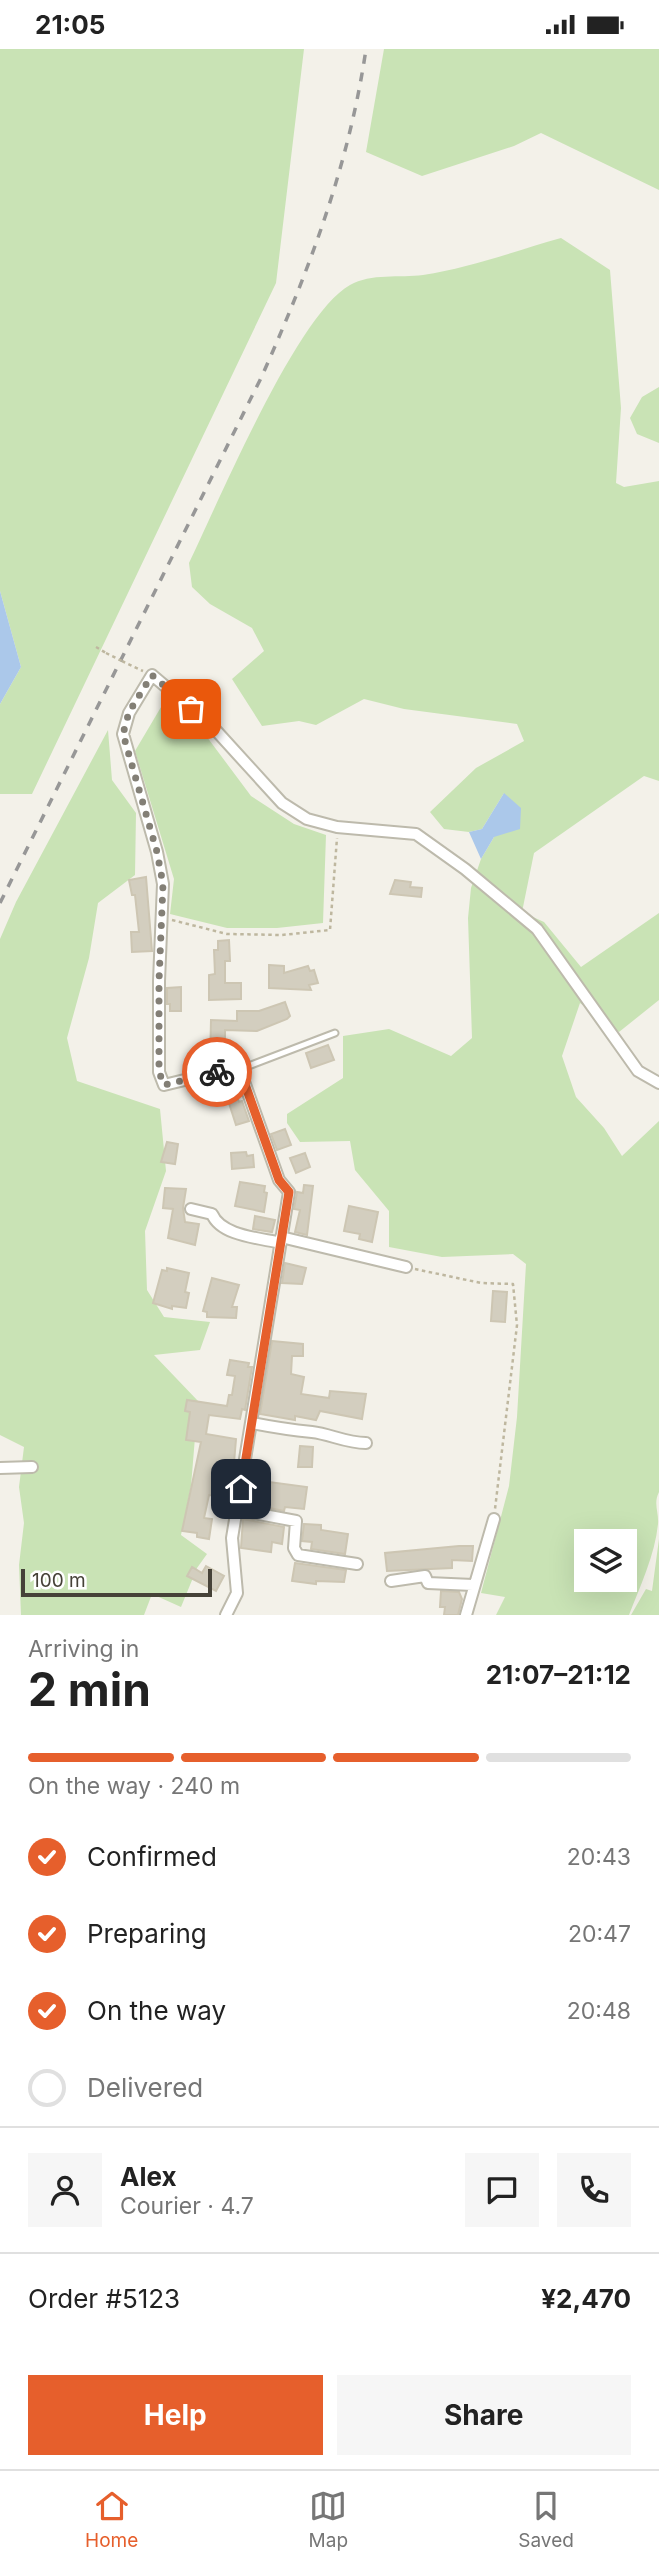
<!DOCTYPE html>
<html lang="en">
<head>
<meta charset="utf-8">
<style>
	body { margin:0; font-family:Inter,sans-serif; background:#f6f6f6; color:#222; height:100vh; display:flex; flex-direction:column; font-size:26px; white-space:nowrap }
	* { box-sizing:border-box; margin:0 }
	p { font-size:23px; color:#767676 }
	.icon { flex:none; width:38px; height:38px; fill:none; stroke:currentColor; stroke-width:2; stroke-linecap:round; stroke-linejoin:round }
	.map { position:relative; height:1566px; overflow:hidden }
	.details { display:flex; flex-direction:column; background:#fff; flex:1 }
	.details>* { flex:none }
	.tools { position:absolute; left:574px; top:1480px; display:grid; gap:14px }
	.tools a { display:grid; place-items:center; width:63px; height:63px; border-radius:0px; background:#fff; box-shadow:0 7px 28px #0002; font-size:35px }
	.scale { position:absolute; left:21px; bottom:18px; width:191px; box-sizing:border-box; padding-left:7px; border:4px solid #464238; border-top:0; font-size:19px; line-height:24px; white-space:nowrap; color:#464238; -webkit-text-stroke:5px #fff; paint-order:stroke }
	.pin { position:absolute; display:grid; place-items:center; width:60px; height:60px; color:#fff; margin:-30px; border-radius:14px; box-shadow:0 4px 10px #0006 }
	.courier { position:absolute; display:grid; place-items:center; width:70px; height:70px; margin:-35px; border:5px solid #e65f2c; border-radius:50%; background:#fff; color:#222; box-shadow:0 2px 9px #0007 }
	.summary em { font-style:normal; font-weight:700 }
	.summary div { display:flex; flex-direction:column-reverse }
	.summary { display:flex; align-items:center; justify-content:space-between; height:119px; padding:0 28px }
	h1 { font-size:46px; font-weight:700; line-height:52px }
	.bar { display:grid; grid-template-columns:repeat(4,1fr); gap:10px 7px; align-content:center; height:84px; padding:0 28px }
	.bar i { height:9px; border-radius:5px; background:#e0e0e0 }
	.bar .active { background:#e65f2c }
	.bar p { grid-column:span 4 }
	.line { display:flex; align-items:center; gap:18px; padding:0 28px; border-top:2px solid #e0e0e0 }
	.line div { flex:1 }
	.round { display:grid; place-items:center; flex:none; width:74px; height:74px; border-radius:0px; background:#f6f6f6 }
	ol { padding:0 28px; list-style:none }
	li { display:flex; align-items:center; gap:21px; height:77px }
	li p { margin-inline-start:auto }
	li .icon { padding:7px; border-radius:50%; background:#e65f2c; color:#fff; stroke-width:4 }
	li:last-child { color:#767676 }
	li i { width:38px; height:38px; border:4px solid #e0e0e0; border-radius:50% }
	.primary-button { display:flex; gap:14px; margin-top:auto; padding:14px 28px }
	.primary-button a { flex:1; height:80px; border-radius:0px; background:#e65f2c; color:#fff; font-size:28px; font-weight:700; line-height:80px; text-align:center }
	.primary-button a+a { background:#f6f6f6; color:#222 }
	.status { display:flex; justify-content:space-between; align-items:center; height:49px; padding:0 35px; background:#fff; direction:ltr }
	.status svg { height:19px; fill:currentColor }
	.menu { display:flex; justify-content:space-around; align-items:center; height:98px; border-top:2px solid #e0e0e0; background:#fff; font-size:19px; color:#767676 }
	.menu a { display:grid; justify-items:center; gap:4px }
	.menu .active { color:#e65f2c }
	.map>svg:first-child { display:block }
	.green { fill:#c9e3b5; fill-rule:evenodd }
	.water { fill:#abc8ea }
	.building { fill:#d3cebf; stroke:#cdc6b3; stroke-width:2 }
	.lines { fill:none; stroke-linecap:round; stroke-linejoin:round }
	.service-casing { stroke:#bdbaac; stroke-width:9 }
	.minor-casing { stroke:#bdbaac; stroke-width:14 }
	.path { stroke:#beb79f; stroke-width:2.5; stroke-dasharray:3.5 3.5; stroke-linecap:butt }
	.service { stroke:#fff; stroke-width:5 }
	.minor { stroke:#fff; stroke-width:10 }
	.rail { stroke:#979797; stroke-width:3.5; stroke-dasharray:9 9; stroke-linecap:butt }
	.path-bridge { stroke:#beb79f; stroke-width:2.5; stroke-dasharray:3.5 3.5; stroke-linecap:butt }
	.done { stroke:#837f76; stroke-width:7; stroke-dasharray:0 12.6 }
	.route { stroke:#e65f2c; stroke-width:9 }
</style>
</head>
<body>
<div class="status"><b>21:05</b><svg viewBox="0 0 49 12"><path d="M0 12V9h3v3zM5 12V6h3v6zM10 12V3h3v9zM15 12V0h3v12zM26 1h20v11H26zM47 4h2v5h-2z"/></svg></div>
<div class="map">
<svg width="659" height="1566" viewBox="0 0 659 1566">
	<rect width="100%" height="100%" fill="#f3f1e9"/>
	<path class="green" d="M0 0H304L276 234 32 745H0V655L21 618 0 542Z
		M384 0H659V141L541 84 514 97 422 127 366 103Z
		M561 189 610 221 621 359 616 434 624 438 659 432V732L644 727 534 804 522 863 544 873 581 918 659 864V951L619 983 580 954 562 1007 576 1048 604 1079 622 1107 659 1072V1443C653 1455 659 1463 658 1475 655 1506 640 1537 629 1566H496L505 1548 481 1544 509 1437 517 1368 526 1215 513 1205 442 1208 389 1198V1162L355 1121 350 1092 300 1093 287 1074V1065L343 1029V987L389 980 451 1007 472 989 468 869 471 839 481 810 494 788 504 744 482 780 469 783 444 780 430 763 476 719 524 692 517 675 404 660 364 650 316 676 299 672 262 677 232 630 264 602 252 579 210 555 192 538 189 514C218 454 297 265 350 236 371 224 400 229 423 226 470 219 515 202 561 189ZM586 1493H625V1531H586Z
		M659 338V394L637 385 630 369 642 348Z
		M164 653 204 684 251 747 294 775 326 786 323 874 277 879H227L170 865 174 830 135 702Z
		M108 681 112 731 136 764 135 826 98 854 89 909 67 989 77 1032 160 1060 166 1122 145 1182 147 1241 164 1268 210 1273 200 1301 154 1306 198 1352 191 1437 181 1486 207 1505 197 1519 181 1558 152 1545 144 1566H21L19 1516 24 1474 19 1438 24 1398 0 1386V890L16 853Z
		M659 1490V1566H631L646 1540 652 1542Z"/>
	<path class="water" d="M0 542 21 618 0 655Z
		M504 744 521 759 520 780 494 788 481 810 469 783 482 780Z"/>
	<path class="building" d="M146 828 152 902 132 903 131 883H139L135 846H132L129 831Z
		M395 831 411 833 410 838 422 839 421 848 390 845Z
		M229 891 230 912H225V934H241V950L209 951V926L215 925 214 901H218V892Z
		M269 916 284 917V924L308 917 310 922 314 921 318 934 309 936 311 941 269 939Z
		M181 938V962H170V955H167V939Z
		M285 953 290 967 287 970 257 982 225 981V1013L210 1015 211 971 237 972V962H259Z
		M328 996 334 1011 311 1019 306 1004Z
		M236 1045 239 1053 242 1052 249 1072 236 1076 227 1048Z
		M285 1080 291 1096 277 1101 271 1085Z
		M167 1093 178 1095 175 1115 161 1113Z
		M246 1103 247 1107 253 1106 254 1118 232 1120 231 1104Z
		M305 1104 310 1118 296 1124 290 1109Z
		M240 1133 265 1137 264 1143 267 1144 264 1163 235 1157Z
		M304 1136 313 1137 307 1186 295 1183 300 1161 294 1160 297 1143 303 1144Z
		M165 1139 186 1140 183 1159 185 1173 199 1175 195 1196 168 1189 173 1160 163 1159Z
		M349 1157 378 1163 372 1193 359 1190 360 1185 344 1182Z
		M255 1167 275 1171 272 1183 253 1180Z
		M285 1214 306 1219 302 1235 282 1234Z
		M167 1219 189 1224 185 1243 189 1244 186 1259 172 1257V1260L153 1254 162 1221 167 1222Z
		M212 1229 239 1236 232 1258H237L236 1269 207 1268V1263L203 1262Z
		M493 1242 507 1243 505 1273 491 1272Z
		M272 1292 303 1295V1307H292L291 1325 304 1328 301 1345 329 1349 330 1342 366 1345 362 1370 320 1362 316 1371 295 1367V1371L260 1365Z
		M230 1311 249 1314 248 1318H252L245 1361 242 1360 240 1370 209 1366 206 1385 236 1390 231 1449 209 1446 204 1469 212 1470 209 1490 197 1488V1484L182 1482 201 1393 186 1391 190 1363 185 1362 187 1351 227 1357 229 1346H232L235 1327 227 1326Z
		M300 1397 313 1398 312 1418H298Z
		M254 1431 307 1438 304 1460 285 1458 284 1462 259 1457 260 1450 251 1449Z
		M243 1470 284 1478 282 1495 272 1493 271 1503 241 1499Z
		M304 1475 321 1476V1481L348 1485 345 1505 311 1500 312 1493 302 1492Z
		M459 1497H473L472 1512 452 1511V1519L387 1522 385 1504Z
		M295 1514 346 1521 344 1533 316 1532V1535L292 1532Z
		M206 1517 224 1527 216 1542 187 1527 192 1518 202 1524Z
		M441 1542 459 1543 462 1550 458 1566H444L445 1558H440Z"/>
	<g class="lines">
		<defs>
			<path id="service" d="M238 1021 335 984"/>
			<path id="minor" d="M191 1160 212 1165C221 1187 260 1189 281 1194
				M281 1188 406 1218
				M252 1374C272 1378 291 1381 312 1383 330 1385 346 1394 366 1394
				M0 1419 32 1418
				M237 1461 296 1472 294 1499 298 1506 357 1515
				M391 1532 425 1527 428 1534 473 1536
				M226 1566 237 1544 232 1489 289 1143 279 1131 241 1024 234 1019 164 1036 159 1023V932L163 835 157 803 123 685 129 664 152 626 211 676 282 754 307 770 337 778 416 785 465 820 537 880 638 1022 659 1034
				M466 1566 494 1470"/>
		</defs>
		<use href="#service" class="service-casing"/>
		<use href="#minor" class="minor-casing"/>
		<path class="path" d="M96 598 106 604
			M122 612 143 622
			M172 871 227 885 282 886 330 881 337 789
			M415 1220 481 1234 513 1235 517 1276 495 1460"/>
		<use href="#service" class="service"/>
		<use href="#minor" class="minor"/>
		<path class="rail" d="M0 854 261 329C309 222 349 116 366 0"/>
		<path class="path-bridge" d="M106 604 122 612"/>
	</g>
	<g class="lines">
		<path class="done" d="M191 660 152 626 129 663 123 685 157 803 163 835 159 932V1023L164 1036 217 1023"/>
		<path class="route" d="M217 1023 234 1019 241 1024 279 1131 289 1143 241 1440"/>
	</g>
</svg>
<div class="tools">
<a><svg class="icon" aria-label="layers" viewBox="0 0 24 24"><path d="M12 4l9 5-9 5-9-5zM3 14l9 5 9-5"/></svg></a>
</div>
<div class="scale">100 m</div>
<div class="pin" style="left:191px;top:660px;background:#ea580c"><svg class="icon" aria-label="bag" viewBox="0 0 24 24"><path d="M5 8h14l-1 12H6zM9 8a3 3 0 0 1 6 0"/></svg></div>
<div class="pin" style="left:241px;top:1440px;background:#1f2937"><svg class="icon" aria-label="home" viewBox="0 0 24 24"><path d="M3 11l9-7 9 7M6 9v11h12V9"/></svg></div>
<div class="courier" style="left:217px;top:1023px"><svg class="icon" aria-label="bike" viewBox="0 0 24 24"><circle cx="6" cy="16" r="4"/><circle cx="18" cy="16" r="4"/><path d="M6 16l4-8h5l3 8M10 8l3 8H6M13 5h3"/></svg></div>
</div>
<section class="details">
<div class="summary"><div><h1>2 min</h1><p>Arriving in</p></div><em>21:07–21:12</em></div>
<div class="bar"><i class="active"></i><i class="active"></i><i class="active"></i><i></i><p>On the way · 240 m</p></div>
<ol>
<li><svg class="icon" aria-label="check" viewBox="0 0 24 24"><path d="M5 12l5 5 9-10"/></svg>Confirmed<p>20:43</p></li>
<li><svg class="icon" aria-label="check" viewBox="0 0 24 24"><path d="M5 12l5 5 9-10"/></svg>Preparing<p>20:47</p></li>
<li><svg class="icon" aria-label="check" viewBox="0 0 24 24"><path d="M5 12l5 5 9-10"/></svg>On the way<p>20:48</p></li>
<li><i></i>Delivered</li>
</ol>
<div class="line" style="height:126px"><a class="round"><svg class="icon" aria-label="person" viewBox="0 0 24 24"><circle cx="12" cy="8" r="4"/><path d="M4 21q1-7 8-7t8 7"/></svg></a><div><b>Alex</b><p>Courier · 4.7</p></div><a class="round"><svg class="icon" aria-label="chat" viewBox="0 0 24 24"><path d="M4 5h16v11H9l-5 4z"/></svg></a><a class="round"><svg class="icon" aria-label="phone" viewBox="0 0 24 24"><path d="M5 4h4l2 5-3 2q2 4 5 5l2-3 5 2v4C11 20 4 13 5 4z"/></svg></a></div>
<div class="line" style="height:91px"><div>Order #5123</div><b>¥2,470</b></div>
<div class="primary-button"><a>Help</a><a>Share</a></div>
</section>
<nav class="menu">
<a class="active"><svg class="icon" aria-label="home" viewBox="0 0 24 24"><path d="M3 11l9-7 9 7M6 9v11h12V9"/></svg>Home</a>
<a><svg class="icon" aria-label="map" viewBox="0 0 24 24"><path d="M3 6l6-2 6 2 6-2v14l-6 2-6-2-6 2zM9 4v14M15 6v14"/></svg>Map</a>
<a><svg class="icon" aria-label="saved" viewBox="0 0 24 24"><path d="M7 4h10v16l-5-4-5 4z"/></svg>Saved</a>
</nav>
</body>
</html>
